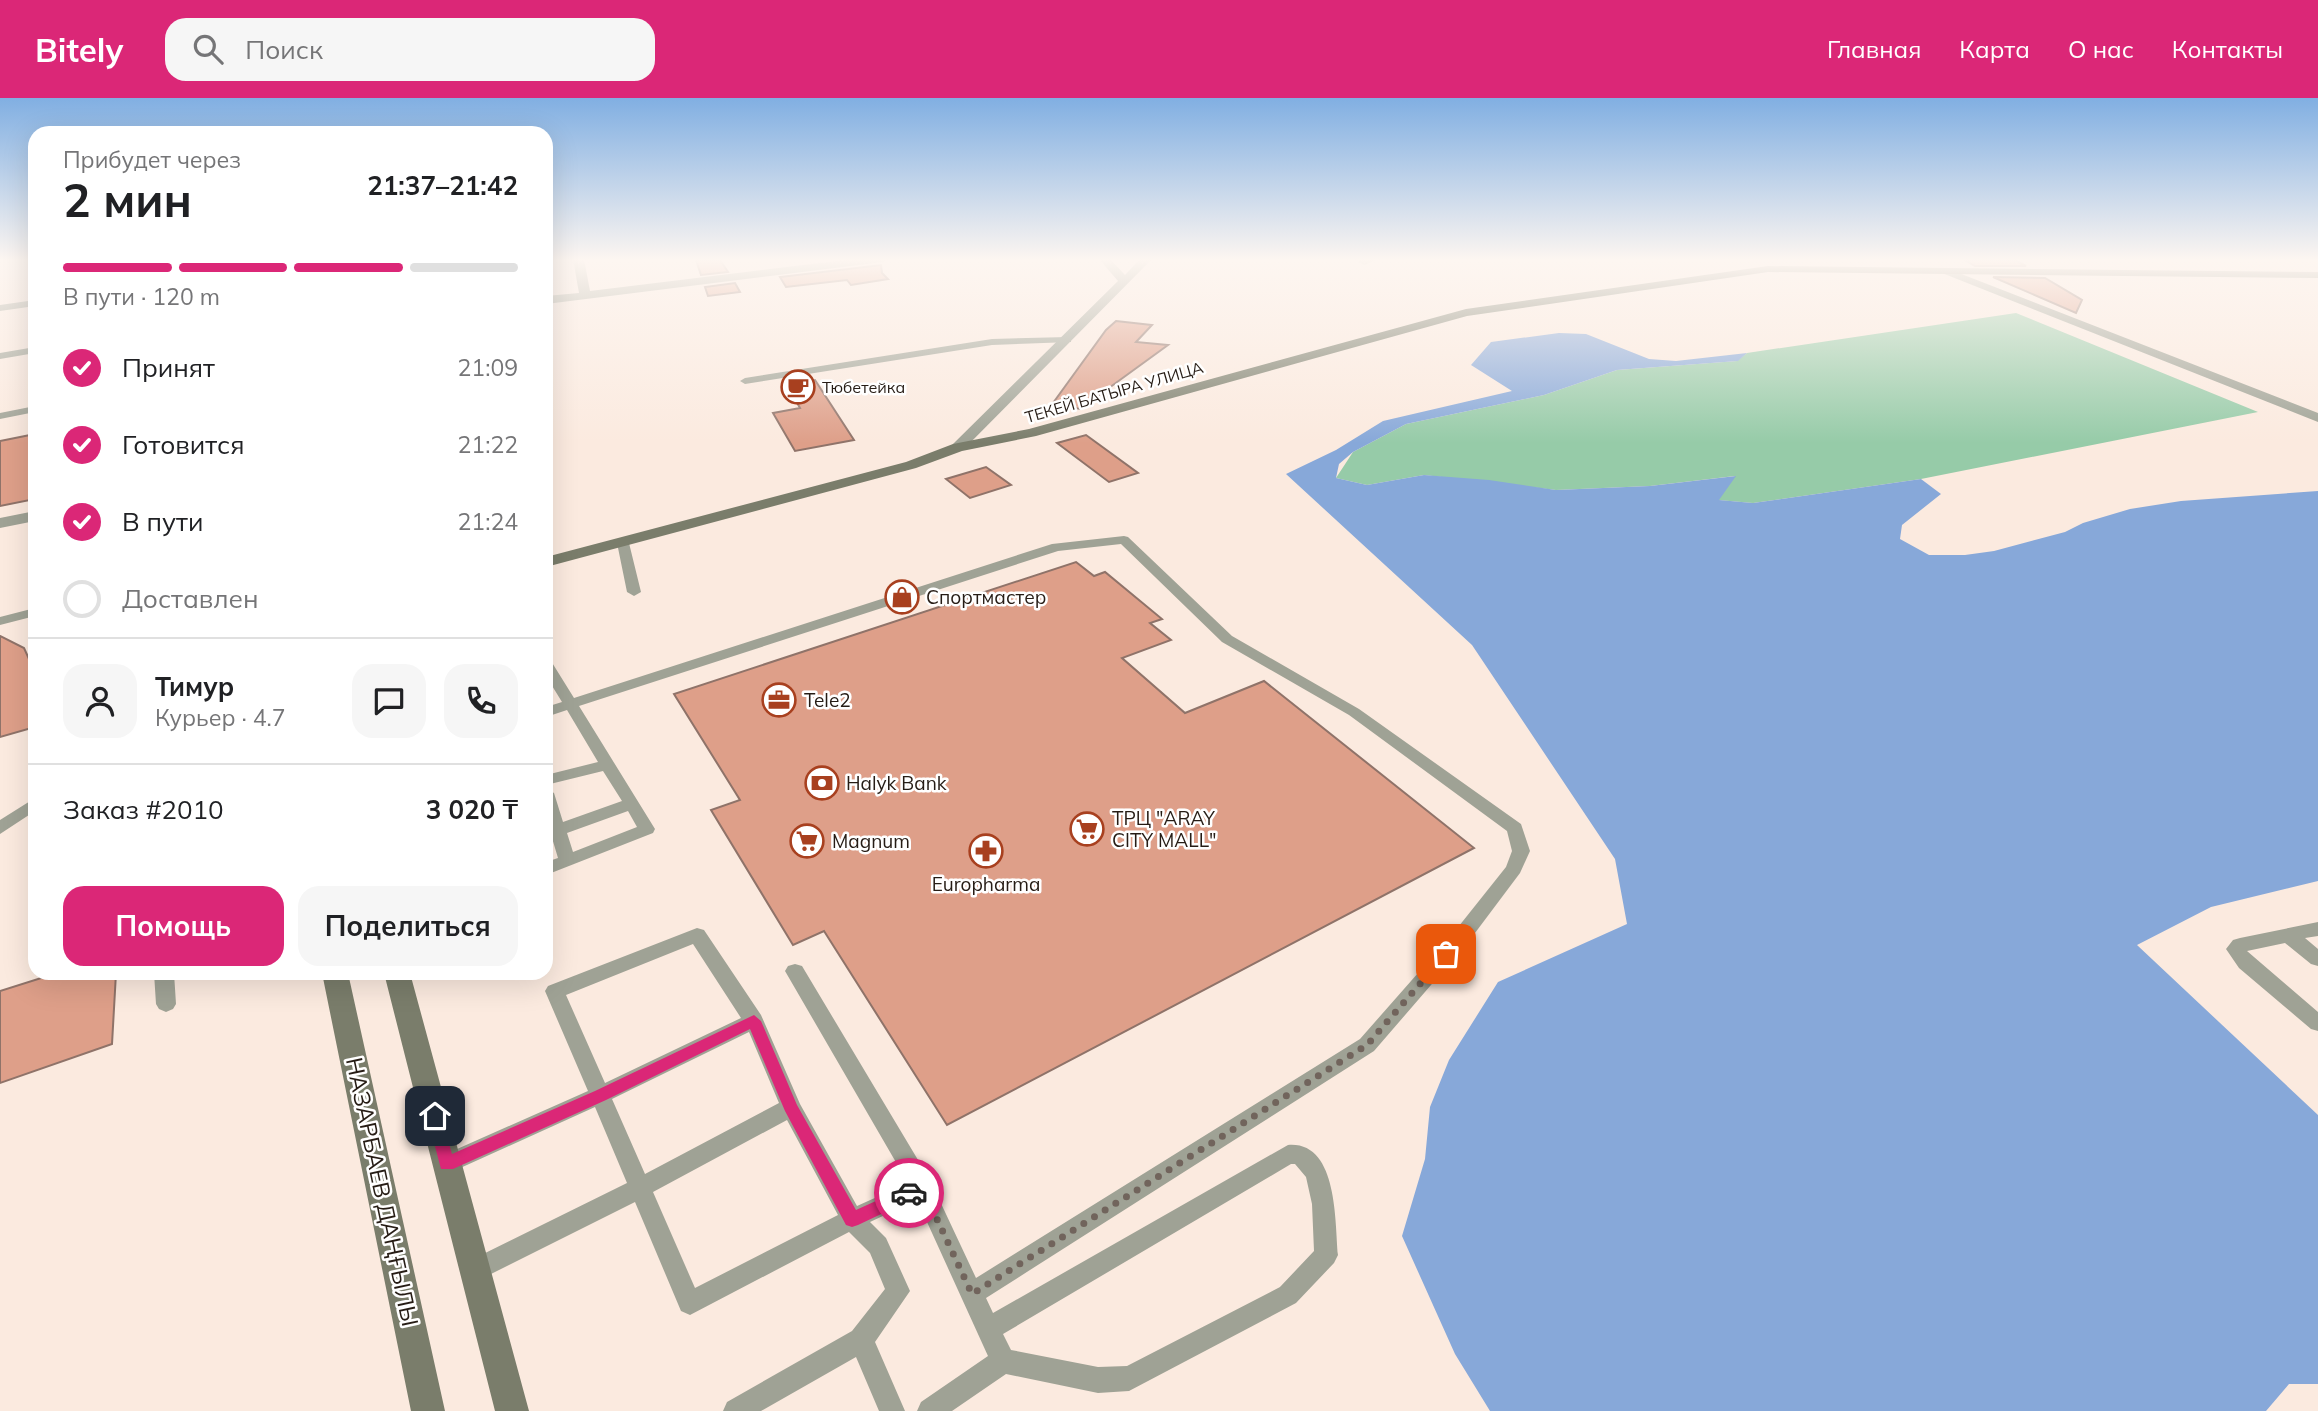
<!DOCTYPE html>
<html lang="ru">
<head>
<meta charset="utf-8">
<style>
	body { margin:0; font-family:Mulish,sans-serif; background:#f6f6f6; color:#202124; height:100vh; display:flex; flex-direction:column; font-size:26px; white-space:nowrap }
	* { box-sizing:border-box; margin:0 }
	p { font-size:23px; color:#757577 }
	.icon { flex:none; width:38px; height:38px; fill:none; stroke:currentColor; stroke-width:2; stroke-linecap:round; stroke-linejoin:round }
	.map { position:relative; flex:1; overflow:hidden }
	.panel { position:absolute; left:28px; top:28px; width:525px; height:854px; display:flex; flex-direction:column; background:#fff; border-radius:21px; box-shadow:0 7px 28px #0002 }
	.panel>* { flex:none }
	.pin { position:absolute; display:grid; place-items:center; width:60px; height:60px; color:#fff; margin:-30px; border-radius:14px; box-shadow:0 4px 10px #0006 }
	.courier { position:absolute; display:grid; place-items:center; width:70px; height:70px; margin:-35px; border:5px solid #db2777; border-radius:50%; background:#fff; color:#222; box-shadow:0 2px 9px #0007 }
	.summary em { font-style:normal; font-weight:700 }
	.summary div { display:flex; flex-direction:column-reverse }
	.summary { display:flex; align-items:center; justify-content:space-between; height:119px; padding:0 35px }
	h1 { font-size:46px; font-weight:700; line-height:52px }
	.bar { display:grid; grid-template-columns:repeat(4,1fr); gap:10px 7px; align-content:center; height:84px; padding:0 35px }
	.bar i { height:9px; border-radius:5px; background:#e0e0e0 }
	.bar .selected { background:#db2777 }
	.bar p { grid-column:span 4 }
	.line { display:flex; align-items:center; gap:18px; padding:0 35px; border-top:2px solid #e0e0e0 }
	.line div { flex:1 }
	.round { display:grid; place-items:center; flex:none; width:74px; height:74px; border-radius:21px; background:#f6f6f6 }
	ol { padding:0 35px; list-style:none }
	li { display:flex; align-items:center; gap:21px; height:77px }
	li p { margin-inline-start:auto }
	li .icon { padding:7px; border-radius:50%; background:#db2777; color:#fff; stroke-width:4 }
	li:last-child { color:#757577 }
	li i { width:38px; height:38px; border:4px solid #e0e0e0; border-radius:50% }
	.cta { display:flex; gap:14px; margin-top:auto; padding:14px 35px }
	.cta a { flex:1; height:80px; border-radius:21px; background:#db2777; color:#fff; font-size:28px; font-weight:700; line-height:80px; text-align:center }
	.cta a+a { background:#f6f6f6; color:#202124 }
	header { display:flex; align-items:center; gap:42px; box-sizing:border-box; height:98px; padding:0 35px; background:#db2777; color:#fff }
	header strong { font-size:33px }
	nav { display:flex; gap:38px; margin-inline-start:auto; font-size:24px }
	.search { width:490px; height:63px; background:#f6f6f6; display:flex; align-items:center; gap:18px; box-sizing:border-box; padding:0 24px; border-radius:21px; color:#757577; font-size:26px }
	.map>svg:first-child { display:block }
	.green { fill:#96cba8 }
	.water { fill:#87a8d9 }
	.building { fill:#de9f89; stroke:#8f7369; stroke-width:2 }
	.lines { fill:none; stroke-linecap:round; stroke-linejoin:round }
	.lane { fill:#9fa295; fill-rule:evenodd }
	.street { fill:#9fa295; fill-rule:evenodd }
	.secondary { fill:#7a7d6b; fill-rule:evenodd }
	.route { fill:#db2777 }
	.done { stroke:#71645c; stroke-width:7; stroke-dasharray:0 12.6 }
	.labels { text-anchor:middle; stroke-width:5; stroke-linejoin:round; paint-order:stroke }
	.far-poi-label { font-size:16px; fill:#261c15; stroke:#fff; text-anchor:start }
	.far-street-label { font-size:16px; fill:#261c15; stroke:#fff }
	.poi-label { font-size:19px; fill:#261c15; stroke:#fff; text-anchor:start }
	.near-street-label { font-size:23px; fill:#261c15; stroke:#fff }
</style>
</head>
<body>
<header>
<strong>Bitely</strong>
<div class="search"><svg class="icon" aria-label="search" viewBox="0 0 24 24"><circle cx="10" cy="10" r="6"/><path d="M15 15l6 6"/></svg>Поиск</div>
<nav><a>Главная</a><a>Карта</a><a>О нас</a><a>Контакты</a></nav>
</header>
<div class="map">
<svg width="2318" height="1313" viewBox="0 0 2318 1313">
	<rect width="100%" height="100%" fill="#fbeadf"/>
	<path class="green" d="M2016 215 2258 314 1921 381 1753 405 1718 402 1735 378 1650 388 1556 392 1424 377 1367 387 1336 380 1353 354 1406 326 1544 297 1617 272 1737 263 1747 255Z"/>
	<path class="water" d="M1559 235 1586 236 1649 261 1676 263 1747 255 1738 263 1617 272 1544 297 1406 326 1353 354 1339 366 1336 380 1367 387 1424 377 1489 382 1556 392 1650 388 1736 378 1719 402 1753 405 1921 381 1941 396 1902 427 1900 441 1929 457H1965L1994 453 2065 434 2083 425 2130 411 2181 403 2318 393V783L2211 809 2137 847 2318 1017V1286H2289L2266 1313H1490L1455 1256 1402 1138 1425 1061 1430 1009 1449 962 1498 884 1627 826 1615 761 1472 547 1286 376 1336 352 1383 323 1512 293 1471 267 1491 244Z"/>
	<path class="building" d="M696 162H720L728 174 701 177Z
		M1965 162H2015L2026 168H1975Z
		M881 167 882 175 888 181 851 187 847 182 786 189 780 179Z
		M1993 179 2045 180 2082 202 2076 215Z
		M735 185 740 194 708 198 705 189Z
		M1116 223 1152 227 1136 244 1168 247 1080 311 1053 305 1106 232Z
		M815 282 854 342 795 353 773 315 800 310 787 287Z
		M35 336V401L0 408V343Z
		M1086 337 1138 375 1109 384 1057 345Z
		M986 369 1011 387 970 400 946 381Z
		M1076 464 1094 478 1105 474 1162 521 1150 525 1171 542 1122 560 1185 615 1264 583 1474 750 947 1027 824 833 793 847 711 712 740 702 674 596Z
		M0 538 24 550 29 561 35 559V629L0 639Z
		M57 875H116L112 946 0 985V893Z"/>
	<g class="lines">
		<path class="lane" d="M35 202V208L0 213V207Z
			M1068 239 1071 240V244L992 247 745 286 740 283 745 280 992 241Z
			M35 249V255L0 261V255Z
			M35 308V314L0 321V315Z
			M1124 438 1128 439 1232 538 1359 611 1521 726 1530 753 1520 775 1469 843 1374 953 986 1200 993 1215 1288 1047C1338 1043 1335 1123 1338 1157L1334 1165 1296 1205 1129 1293 1098 1295 1006 1276 952 1313H917L921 1304 988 1258 917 1102 870 1124 886 1140 910 1193 875 1244 905 1313H879L856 1259 761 1313H723L727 1304 852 1233 885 1191 870 1155 849 1134 690 1217 681 1213 635 1104 483 1180 475 1183 467 1180 463 1172 467 1164 627 1085 595 1009 447 1076 439 1073 436 1066 439 1059 588 993 545 893 548 888 697 830 704 832 761 917 800 1006 857 1108 908 1085 785 873 788 868 795 866 802 868 930 1082 976 1180 1360 941 1455 833 1506 769 1512 753 1507 733 1349 617 1222 544 1121 446 1058 453 579 608 655 731 653 735 546 777V764L558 760 552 740 546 742V730L548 729 546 690 554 695 563 724 622 703 603 673 546 687V677L598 664 567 612 546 619V609L562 604 546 578V562L551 563 574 600 1052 446ZM628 713 637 729 573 754 567 735ZM693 846 741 920 605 985 566 897ZM749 934 779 1005 645 1076 612 1001ZM787 1022 838 1117 695 1190 653 1094ZM1291 1066H1295L1306 1079 1312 1106 1314 1153 1280 1189 1127 1268 1098 1269 1011 1252 1003 1236Z
			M623 441 629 445 641 494 634 498 627 494 617 445Z
			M35 510V518L0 527V519Z
			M35 700V713L0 736V722Z
			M2318 824V838L2305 840 2318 851V868L2311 866 2285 845 2247 853 2318 914V933L2311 931 2239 870 2226 851 2233 842 2240 840Z
			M154 875H174L176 906 173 911 166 914 159 911 156 906Z"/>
		<path class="street" d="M573 161H584L590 193 852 161H888L883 164 546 206V198L579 195Z
			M1099 161H1110L1125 177 1140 161H1152L963 352H953L951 349 953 346 1118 183Z
			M1361 161H1380L1364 167 1358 164Z
			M1946 170 2318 315V324L1942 175 1940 173Z
			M35 413V423L0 430V420Z"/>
		<path class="secondary" d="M1768 168 2318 174V180L1768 174 1467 218 1036 338 962 353 916 370 546 469V459L906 364 953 346 1029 331 1466 211Z
			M322 875H348L445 1313H411Z
			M384 875H410L529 1313H495Z"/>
	</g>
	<linearGradient id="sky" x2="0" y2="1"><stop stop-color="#81afe2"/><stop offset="0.47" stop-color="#fdf6f1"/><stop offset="1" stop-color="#fdf6f1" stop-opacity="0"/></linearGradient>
	<rect width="2318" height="345" fill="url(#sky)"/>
	<path class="route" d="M754 917 761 923 797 1007 856 1112 909 1088 915 1090 917 1095 915 1100 858 1127 852 1129 846 1127 785 1013 750 931 606 1002 453 1071H441L427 1018 429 1014H440L452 1056 595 993Z"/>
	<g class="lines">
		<path class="done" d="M909 1095 922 1089 972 1196 1367 947 1446 856"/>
	</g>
	<defs>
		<symbol id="cafe-ring" viewBox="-11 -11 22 22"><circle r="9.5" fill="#fff" stroke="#a8401f" stroke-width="1.5"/><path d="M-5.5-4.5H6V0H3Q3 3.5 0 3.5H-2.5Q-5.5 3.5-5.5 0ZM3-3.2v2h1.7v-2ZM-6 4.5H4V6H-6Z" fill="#a8401f"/></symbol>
		<symbol id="shop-ring" viewBox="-11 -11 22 22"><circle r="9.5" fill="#fff" stroke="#a8401f" stroke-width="1.5"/><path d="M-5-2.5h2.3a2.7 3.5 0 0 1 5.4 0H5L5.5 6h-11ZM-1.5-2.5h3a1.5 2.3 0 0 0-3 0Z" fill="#a8401f"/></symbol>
		<symbol id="office-ring" viewBox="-11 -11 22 22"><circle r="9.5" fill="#fff" stroke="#a8401f" stroke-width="1.5"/><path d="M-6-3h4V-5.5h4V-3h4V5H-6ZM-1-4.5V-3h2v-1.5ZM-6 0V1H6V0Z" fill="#a8401f"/></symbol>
		<symbol id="bank-ring" viewBox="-11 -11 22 22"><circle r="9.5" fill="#fff" stroke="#a8401f" stroke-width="1.5"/><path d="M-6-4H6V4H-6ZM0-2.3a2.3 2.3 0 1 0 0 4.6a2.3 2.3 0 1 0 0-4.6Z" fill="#a8401f"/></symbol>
		<symbol id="supermarket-ring" viewBox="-11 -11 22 22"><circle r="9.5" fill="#fff" stroke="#a8401f" stroke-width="1.5"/><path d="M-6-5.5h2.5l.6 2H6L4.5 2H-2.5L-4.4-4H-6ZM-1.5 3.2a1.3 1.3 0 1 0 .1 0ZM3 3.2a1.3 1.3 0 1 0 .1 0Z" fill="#a8401f"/></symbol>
		<symbol id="pharmacy-ring" viewBox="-11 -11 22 22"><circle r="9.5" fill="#fff" stroke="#a8401f" stroke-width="1.5"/><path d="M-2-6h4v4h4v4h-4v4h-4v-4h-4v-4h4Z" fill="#a8401f"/></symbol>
	</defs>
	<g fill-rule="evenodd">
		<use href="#cafe-ring" x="779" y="270" width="38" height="38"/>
		<use href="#shop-ring" x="883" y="480" width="38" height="38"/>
		<use href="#office-ring" x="760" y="583" width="38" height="38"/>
		<use href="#bank-ring" x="803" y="666" width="38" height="38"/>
		<use href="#supermarket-ring" x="1068" y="712" width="38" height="38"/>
		<use href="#supermarket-ring" x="788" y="724" width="38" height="38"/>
		<use href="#pharmacy-ring" x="967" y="734" width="38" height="38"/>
	</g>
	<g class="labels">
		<g class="far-poi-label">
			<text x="822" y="295">Тюбетейка</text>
		</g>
		<g class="far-street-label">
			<text transform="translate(1114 294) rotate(-16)" y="6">ТЕКЕЙ БАТЫРА УЛИЦА</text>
		</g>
		<g class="poi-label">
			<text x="926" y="506">Спортмастер</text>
			<text x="804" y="609">Tele2</text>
			<text x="846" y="692">Halyk Bank</text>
			<text x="1112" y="727">ТРЦ "ARAY<tspan x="1112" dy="22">CITY MALL"</tspan></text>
			<text x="832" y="750">Magnum</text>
			<text x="986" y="793" text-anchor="middle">Europharma</text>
		</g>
		<g class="near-street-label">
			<text transform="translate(382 1094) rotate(78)" y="8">НАЗАРБАЕВ ДАҢҒЫЛЫ</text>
		</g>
	</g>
</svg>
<div class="pin" style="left:1446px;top:856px;background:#ea580c"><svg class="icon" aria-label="bag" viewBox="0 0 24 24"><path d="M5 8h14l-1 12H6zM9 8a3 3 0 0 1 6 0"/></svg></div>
<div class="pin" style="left:435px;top:1018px;background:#1f2937"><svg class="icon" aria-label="home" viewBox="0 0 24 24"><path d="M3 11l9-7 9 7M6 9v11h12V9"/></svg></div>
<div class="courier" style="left:909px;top:1095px"><svg class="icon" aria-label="car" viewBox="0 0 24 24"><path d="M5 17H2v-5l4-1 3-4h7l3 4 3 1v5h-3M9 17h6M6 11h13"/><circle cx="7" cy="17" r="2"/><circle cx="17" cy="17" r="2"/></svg></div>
<section class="panel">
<div class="summary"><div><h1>2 мин</h1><p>Прибудет через</p></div><em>21:37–21:42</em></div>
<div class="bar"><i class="selected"></i><i class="selected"></i><i class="selected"></i><i></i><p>В пути · 120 m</p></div>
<ol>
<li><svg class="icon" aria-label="check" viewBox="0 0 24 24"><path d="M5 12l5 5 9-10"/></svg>Принят<p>21:09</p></li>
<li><svg class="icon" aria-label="check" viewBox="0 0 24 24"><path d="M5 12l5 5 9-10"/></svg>Готовится<p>21:22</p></li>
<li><svg class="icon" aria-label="check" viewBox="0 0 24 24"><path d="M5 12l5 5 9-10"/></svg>В пути<p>21:24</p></li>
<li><i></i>Доставлен</li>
</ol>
<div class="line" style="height:126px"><a class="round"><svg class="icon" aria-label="person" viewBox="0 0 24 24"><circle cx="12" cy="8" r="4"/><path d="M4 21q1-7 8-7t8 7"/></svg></a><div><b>Тимур</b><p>Курьер · 4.7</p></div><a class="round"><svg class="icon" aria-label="chat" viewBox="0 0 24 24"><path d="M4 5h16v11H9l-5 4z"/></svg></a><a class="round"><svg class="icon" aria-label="phone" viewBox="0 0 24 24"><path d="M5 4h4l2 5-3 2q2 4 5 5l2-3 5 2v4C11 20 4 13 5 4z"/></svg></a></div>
<div class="line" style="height:91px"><div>Заказ #2010</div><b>3 020 ₸</b></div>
<div class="cta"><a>Помощь</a><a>Поделиться</a></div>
</section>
</div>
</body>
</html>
